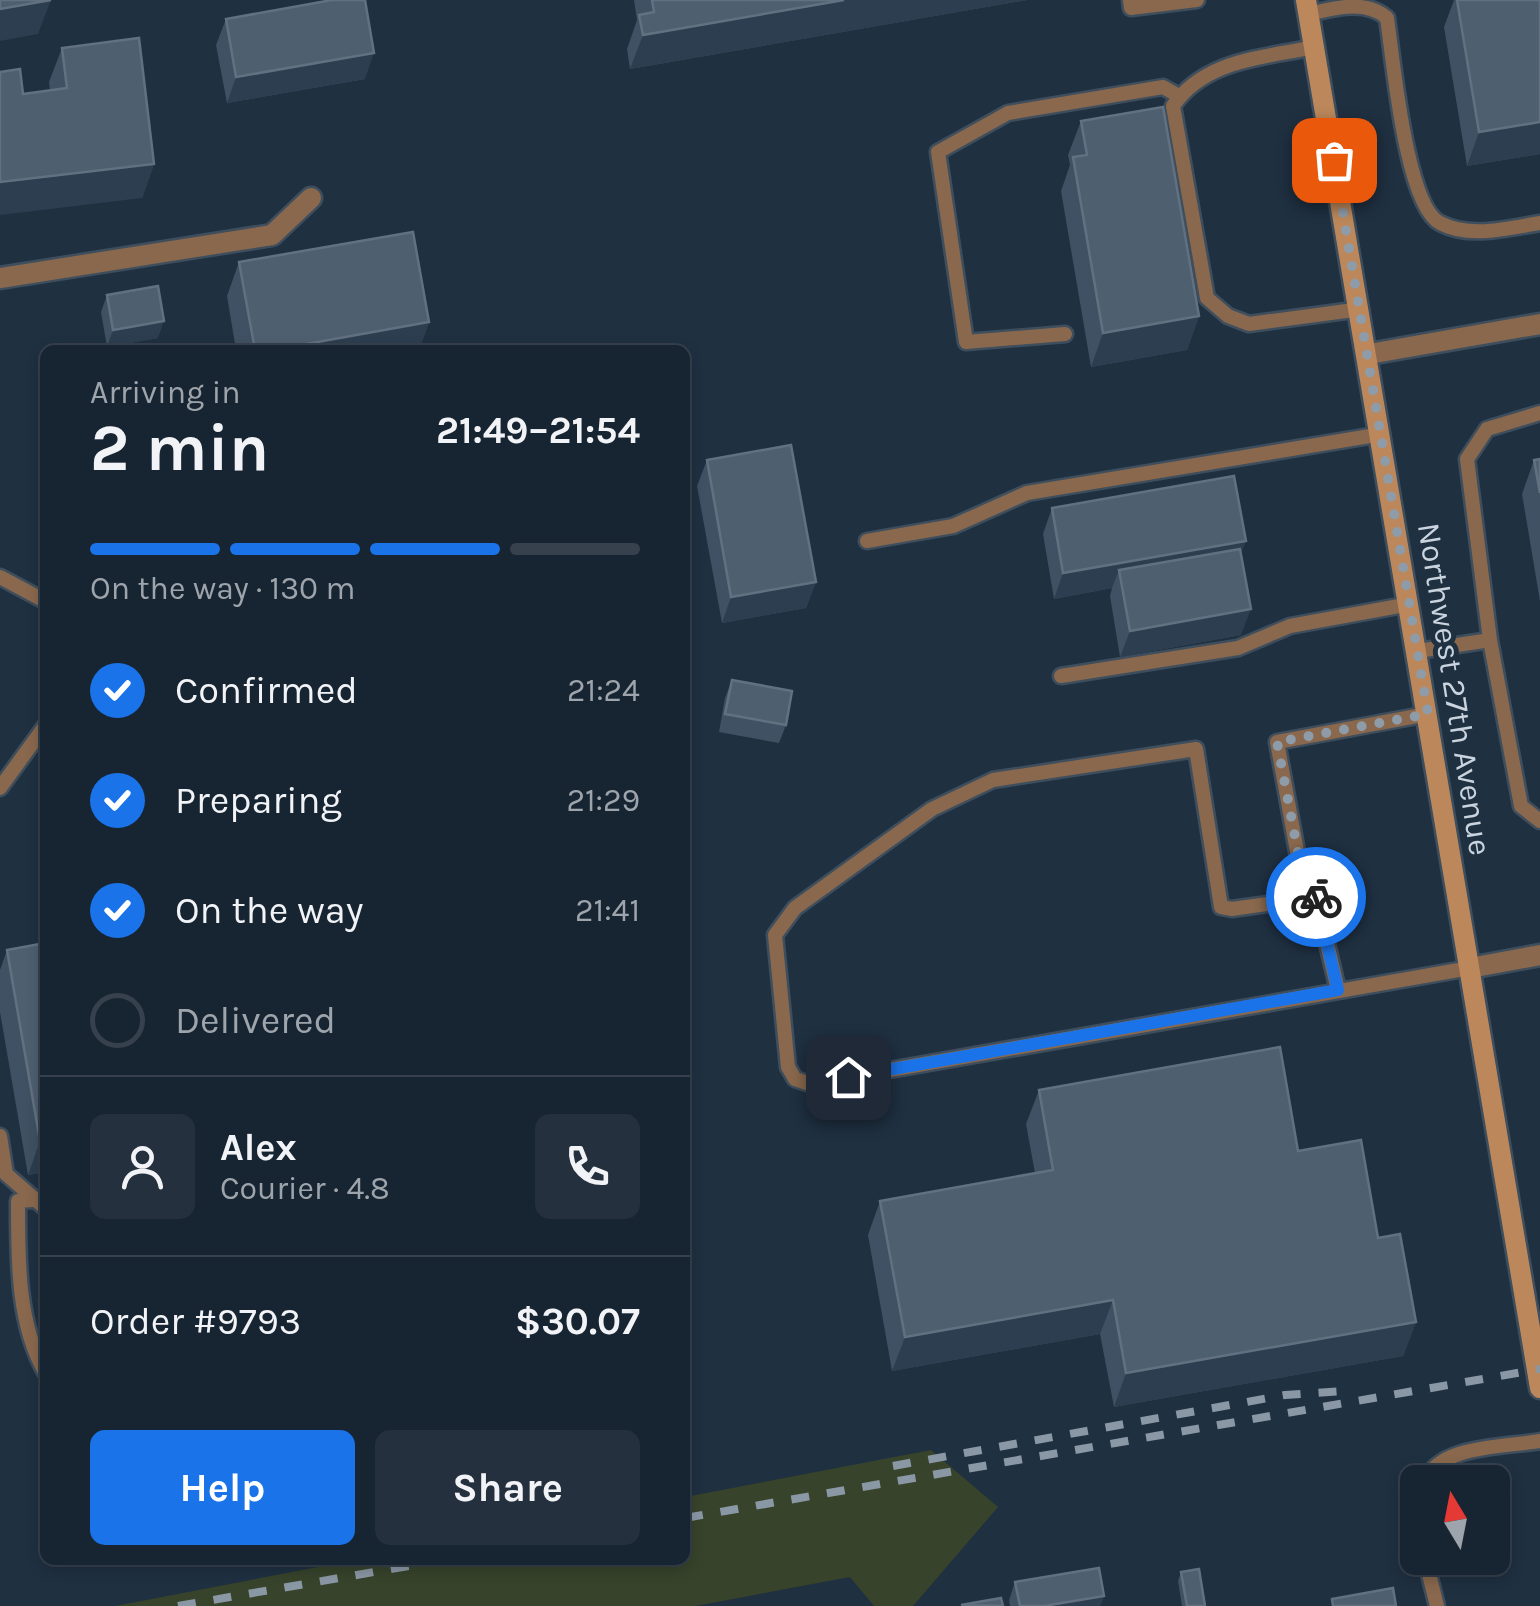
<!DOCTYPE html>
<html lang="en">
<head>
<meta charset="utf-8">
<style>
	body { margin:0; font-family:Karla,sans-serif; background:#24303d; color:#f1f3f6; height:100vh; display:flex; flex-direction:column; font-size:38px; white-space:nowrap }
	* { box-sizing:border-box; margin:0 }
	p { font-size:32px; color:#9ea4ab }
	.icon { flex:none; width:55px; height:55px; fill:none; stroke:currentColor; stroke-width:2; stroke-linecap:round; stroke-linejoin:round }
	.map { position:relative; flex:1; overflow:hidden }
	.panel { position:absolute; left:40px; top:345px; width:650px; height:1220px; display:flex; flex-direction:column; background:#172431; border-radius:15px; box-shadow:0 5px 15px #0003,0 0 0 2px #36414d }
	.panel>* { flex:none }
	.needle { width:65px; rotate:350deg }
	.controls { position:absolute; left:1400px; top:1465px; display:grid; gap:20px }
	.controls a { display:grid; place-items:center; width:110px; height:110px; border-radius:15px; background:#172431; box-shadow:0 5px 15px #0003,0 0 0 2px #36414d; font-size:50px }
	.pin { position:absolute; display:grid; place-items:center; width:85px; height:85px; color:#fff; margin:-42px; border-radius:20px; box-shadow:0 5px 15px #0006 }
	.courier { position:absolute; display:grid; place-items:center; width:100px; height:100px; margin:-50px; border:8px solid #1a73e8; border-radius:50%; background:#fff; color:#222; box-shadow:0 2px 12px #0007 }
	.headline em { font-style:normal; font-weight:700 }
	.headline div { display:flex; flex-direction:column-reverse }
	.headline { display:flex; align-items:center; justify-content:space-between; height:170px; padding:0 50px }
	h1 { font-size:65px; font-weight:700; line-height:75px }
	.bar { display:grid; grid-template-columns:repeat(4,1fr); gap:15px 10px; align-content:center; height:120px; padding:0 50px }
	.bar i { height:12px; border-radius:8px; background:#36414d }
	.bar .current { background:#1a73e8 }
	.bar p { grid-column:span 4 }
	.line { display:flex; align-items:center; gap:25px; padding:0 50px; border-top:2px solid #36414d }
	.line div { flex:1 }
	.round { display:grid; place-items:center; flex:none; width:105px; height:105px; border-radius:15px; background:#24303d }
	ol { padding:0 50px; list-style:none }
	li { display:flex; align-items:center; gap:30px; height:110px }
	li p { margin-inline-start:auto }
	li .icon { padding:10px; border-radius:50%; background:#1a73e8; color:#fff; stroke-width:4 }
	li:last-child { color:#9ea4ab }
	li i { width:55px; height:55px; border:5px solid #36414d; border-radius:50% }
	.cta { display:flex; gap:20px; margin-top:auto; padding:20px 50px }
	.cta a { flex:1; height:115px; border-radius:15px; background:#1a73e8; color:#fff; font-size:40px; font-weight:700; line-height:115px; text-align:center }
	.cta a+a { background:#24303d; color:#f1f3f6 }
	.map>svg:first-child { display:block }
	.green { fill:#37432b }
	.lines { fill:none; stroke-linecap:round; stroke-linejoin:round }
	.service-casing { stroke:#3e4e5d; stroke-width:19 }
	.minor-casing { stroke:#3e4e5d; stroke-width:25 }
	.secondary-casing { stroke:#3e4e5d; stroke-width:25 }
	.service { stroke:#89684d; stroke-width:14 }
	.minor { stroke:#89684d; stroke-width:20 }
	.secondary { stroke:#bc885b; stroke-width:20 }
	.rail { stroke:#8a97a4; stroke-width:8; stroke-dasharray:18 18; stroke-linecap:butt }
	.wall { fill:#3f5162 }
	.shaded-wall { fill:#2c3e4f }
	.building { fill:#4e5f70; stroke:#627181; stroke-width:2.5 }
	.done { stroke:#8e9ba8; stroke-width:10; stroke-dasharray:0 18 }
	.route { stroke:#1a73e8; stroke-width:12 }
	.labels { text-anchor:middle; stroke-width:10; stroke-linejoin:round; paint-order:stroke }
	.street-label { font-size:32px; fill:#cad4df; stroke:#1f3041 }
</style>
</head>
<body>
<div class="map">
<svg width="1540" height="1606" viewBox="0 0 1540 1606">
	<rect width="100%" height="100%" fill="#1f3041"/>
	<path class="green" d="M931 1450 998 1507 913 1606H874L850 1577 696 1606H115L355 1560H685V1497Z"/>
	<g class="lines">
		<defs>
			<path id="service" d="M1130 0 1131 8 1197 0
				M1309 14C1337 7 1367 0 1387 18 1393 59 1406 206 1440 223 1470 239 1509 228 1540 223
				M1314 47C1264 58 1205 59 1173 106L1207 298 1228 316 1249 324 1361 309
				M1065 334 966 342 938 152 1008 113 1163 87 1179 96
				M867 541 953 526 1027 493 1382 434
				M0 577 45 601
				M1490 640 1521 806 1540 821
				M1418 651 1490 640 1467 459 1487 429 1540 413
				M1061 676 1238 648 1290 626 1410 604
				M0 788 45 726
				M1305 895 1277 742 1428 714
				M1338 990 1316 897 1232 909 1221 907 1196 749 993 780 932 809 795 908 775 935 788 1067 795 1079 810 1084 1470 968
				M0 1136 6 1174 45 1208
				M32 1200 18 1201C18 1258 17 1323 45 1372
				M1426 1482C1436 1445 1507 1447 1540 1441
				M1425 1558 1437 1606"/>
			<path id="minor" d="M0 278 272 235 311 198
				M1369 354 1540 324
				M1470 968 1540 955"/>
			<path id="secondary" d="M1306 0 1540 1388"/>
		</defs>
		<use href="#service" class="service-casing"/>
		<use href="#minor" class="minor-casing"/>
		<use href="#secondary" class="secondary-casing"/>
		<use href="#service" class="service"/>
		<use href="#minor" class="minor"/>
		<use href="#secondary" class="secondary"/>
		<path class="rail" d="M893 1466 1285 1395 1344 1391
			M685 1518 1540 1369
			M178 1606 443 1560"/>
	</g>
	<path class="wall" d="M634 0H1027L630 69 627 49 637 20Z
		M1454 0H1540V154L1467 166 1444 27Z
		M226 19 365 79 227 103 216 45Z
		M62 48 154 164 142 198 23 94 50 90 49 82Z
		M1081 121 1199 316 1187 350 1091 367 1061 191 1070 165 1068 155Z
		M239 262 429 322 419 350H236L227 296Z
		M107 295 158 338 107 347 101 312Z
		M1540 459V601L1522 494 1534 460Z
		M707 460 816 582 806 608 722 623 697 486Z
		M1052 508 1241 554V635L1120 657 1110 596 1112 588 1054 599 1043 534Z
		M732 680 786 725 779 743 719 732 725 698Z
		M45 943V1172L28 1175 0 1012V970L7 950Z
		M1039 1090 1298 1151 1378 1238 1416 1322 1403 1356 1114 1407 1100 1334 892 1371 868 1235 880 1201 1035 1173 1026 1124Z
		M1181 1572 1205 1606H1182L1178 1581Z
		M1015 1582 1104 1596 1100 1606H1010L1009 1600Z"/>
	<path class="shaded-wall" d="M51 0 38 34 0 41V9Z
		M844 0H1027L630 69 643 35Z
		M374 53 365 79 227 103 236 77Z
		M1540 122V154L1467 166 1479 132Z
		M154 164 142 198 0 215V182Z
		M1199 316 1187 350 1091 367 1103 333Z
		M164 321 158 338 107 347 113 330Z
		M429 322 419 350H273Z
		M1246 541 1236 567 1119 570 1112 588 1054 599 1063 573Z
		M816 582 806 608 722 623 731 597Z
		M1251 609 1241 635 1120 657 1130 631Z
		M45 1140V1172L28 1175 40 1141Z
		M1113 1300 1100 1334 892 1371 905 1337Z
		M1416 1322 1403 1356 1114 1407 1126 1373Z
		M1104 1596 1100 1606H1044Z"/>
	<path class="building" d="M0 0H51L0 9Z
		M332 0H365L374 53 236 77 226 19Z
		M652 0H844L643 35 639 15 654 12Z
		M1457 0H1540V122L1479 132Z
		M139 38 154 164 0 182V72L20 69 23 94 67 88 62 48Z
		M1163 107 1199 316 1103 333 1073 157 1087 155 1081 121Z
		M413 232 429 322 273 350H255L239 262Z
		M158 286 164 321 113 330 107 295Z
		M791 445 816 582 731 597 707 460Z
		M1540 459V493L1534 460Z
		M1234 476 1246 541 1063 573 1052 508Z
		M1240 549 1251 609 1130 631 1119 570Z
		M732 680 792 691 786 725 725 714Z
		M45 943V1140L40 1141 7 950Z
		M1280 1047 1298 1151 1361 1140 1378 1238 1400 1234 1416 1322 1126 1373 1113 1300 905 1337 880 1201 1053 1170 1039 1090Z
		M1099 1568 1104 1596 1044 1606H1020L1015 1582Z
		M1199 1569 1205 1606H1187L1181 1572Z
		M1393 1588 1396 1606H1333L1332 1599Z
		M1001 1598 1003 1606 961 1605Z"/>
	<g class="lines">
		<path class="done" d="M1316 897 1306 895 1277 742 1428 714 1334 160"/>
		<path class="route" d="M848 1077 1338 990 1316 897"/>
	</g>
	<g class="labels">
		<g class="street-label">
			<text transform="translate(1455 689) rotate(81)" y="11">Northwest 27th Avenue</text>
		</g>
	</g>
</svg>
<div class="controls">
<a><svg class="needle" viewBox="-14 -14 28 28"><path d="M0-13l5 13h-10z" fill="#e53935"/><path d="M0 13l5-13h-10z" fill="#9ea4ab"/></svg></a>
</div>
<div class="pin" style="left:1334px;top:160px;background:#ea580c"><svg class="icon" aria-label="bag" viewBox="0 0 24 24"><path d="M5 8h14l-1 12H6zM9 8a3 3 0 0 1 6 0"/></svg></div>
<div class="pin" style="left:848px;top:1077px;background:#1f2937"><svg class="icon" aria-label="home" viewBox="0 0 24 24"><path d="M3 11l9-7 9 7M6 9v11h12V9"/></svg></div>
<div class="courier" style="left:1316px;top:897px"><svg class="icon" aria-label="bike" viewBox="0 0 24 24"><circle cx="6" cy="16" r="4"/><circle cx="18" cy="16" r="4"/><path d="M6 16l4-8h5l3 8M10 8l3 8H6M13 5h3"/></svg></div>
<section class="panel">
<div class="headline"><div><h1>2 min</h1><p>Arriving in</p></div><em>21:49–21:54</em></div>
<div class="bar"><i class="current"></i><i class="current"></i><i class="current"></i><i></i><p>On the way · 130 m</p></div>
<ol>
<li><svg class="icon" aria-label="check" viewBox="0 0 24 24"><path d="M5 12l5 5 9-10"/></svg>Confirmed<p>21:24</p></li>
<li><svg class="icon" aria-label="check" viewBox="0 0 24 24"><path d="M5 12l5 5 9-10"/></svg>Preparing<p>21:29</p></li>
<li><svg class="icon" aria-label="check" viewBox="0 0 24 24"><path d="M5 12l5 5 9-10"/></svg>On the way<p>21:41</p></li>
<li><i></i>Delivered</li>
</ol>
<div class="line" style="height:180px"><a class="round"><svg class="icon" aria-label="person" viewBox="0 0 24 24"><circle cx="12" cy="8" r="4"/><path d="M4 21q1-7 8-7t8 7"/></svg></a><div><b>Alex</b><p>Courier · 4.8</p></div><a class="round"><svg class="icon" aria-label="phone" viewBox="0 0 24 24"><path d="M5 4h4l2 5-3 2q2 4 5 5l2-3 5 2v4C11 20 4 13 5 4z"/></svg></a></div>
<div class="line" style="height:130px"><div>Order #9793</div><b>$30.07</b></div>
<div class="cta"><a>Help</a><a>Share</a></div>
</section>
</div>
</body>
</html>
